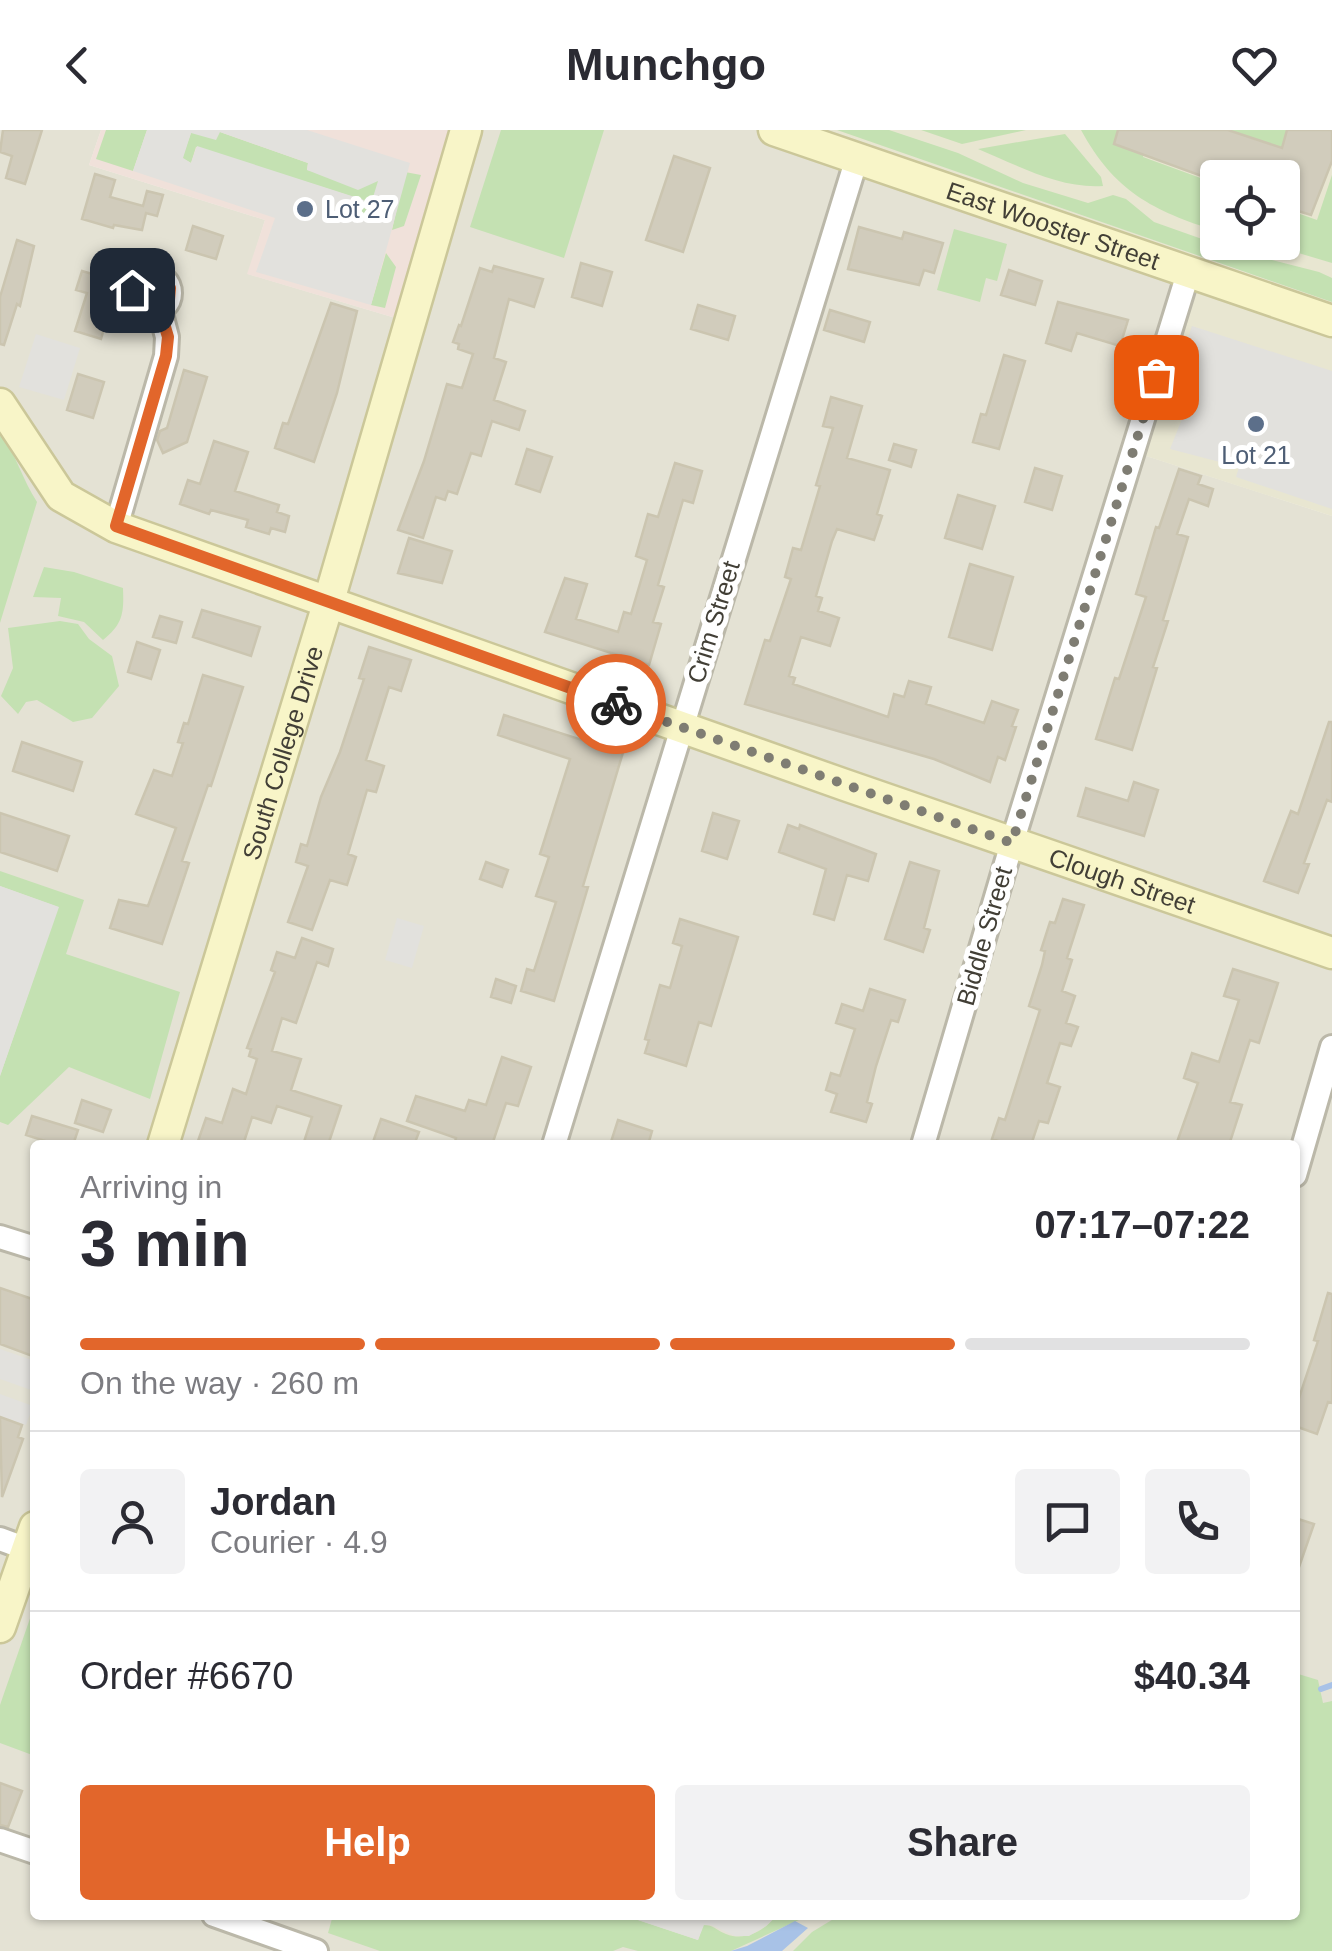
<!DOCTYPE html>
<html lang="en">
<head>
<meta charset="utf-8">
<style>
	body { margin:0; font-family:Helvetica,sans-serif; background:#f2f2f3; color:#2b2b33; height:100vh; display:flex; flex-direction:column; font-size:38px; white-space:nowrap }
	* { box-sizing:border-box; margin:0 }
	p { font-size:32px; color:#7c7c81 }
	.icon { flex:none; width:55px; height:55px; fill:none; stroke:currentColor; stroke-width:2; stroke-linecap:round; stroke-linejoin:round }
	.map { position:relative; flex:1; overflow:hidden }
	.drawer { position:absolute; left:30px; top:1010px; width:1270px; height:780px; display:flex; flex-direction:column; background:#fff; border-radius:10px; box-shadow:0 2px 8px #0004 }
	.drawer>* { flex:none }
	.buttons { position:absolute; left:1200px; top:30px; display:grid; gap:20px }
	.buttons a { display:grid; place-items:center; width:100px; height:100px; border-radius:10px; background:#fff; box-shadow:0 2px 8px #0004; font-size:50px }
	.pin { position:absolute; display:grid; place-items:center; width:85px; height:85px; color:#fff; margin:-42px; border-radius:20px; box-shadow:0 5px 15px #0006 }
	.courier { position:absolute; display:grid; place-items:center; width:100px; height:100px; margin:-50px; border:8px solid #e2662b; border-radius:50%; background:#fff; color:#222; box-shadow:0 2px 12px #0007 }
	.headline em { font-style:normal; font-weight:700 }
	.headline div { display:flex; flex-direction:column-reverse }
	.headline { display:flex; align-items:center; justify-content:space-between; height:170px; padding:0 50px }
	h1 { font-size:65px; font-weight:700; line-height:75px }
	.bar { display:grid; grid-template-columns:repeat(4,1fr); gap:15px 10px; align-content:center; height:120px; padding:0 50px }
	.bar i { height:12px; border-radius:8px; background:#e1e1e2 }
	.bar .on { background:#e2662b }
	.bar p { grid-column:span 4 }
	.line { display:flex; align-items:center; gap:25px; padding:0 50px; border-top:2px solid #e1e1e2 }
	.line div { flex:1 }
	.round { display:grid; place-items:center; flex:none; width:105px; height:105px; border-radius:10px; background:#f2f2f3 }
	.action { display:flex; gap:20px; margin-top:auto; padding:20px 50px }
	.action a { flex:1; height:115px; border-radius:10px; background:#e2662b; color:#fff; font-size:40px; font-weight:700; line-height:115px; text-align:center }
	.action a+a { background:#f2f2f3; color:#2b2b33 }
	header { display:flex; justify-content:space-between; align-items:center; height:130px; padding:0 50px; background:#fff; font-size:45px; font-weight:700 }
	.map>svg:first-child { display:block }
	.residential { fill:#e4e2d4; fill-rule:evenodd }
	.education { fill:#e8e6d1; fill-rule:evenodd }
	.medical { fill:#f0e1da }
	.green { fill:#c4e1b2 }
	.parking { fill:#e2e1dd; fill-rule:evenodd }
	.water { fill:#a8c2e7 }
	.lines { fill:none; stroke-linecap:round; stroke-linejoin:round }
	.stream { stroke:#a8c2e7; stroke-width:6 }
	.building { fill:#d1ccbc; stroke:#cbc5b0; stroke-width:2.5 }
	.street-casing { stroke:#bbb8a9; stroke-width:28 }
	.secondary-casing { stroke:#cbc799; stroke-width:35 }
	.street { stroke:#fff; stroke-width:22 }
	.secondary { stroke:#f8f5c8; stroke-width:30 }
	.done { stroke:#7f7d73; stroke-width:10; stroke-dasharray:0 18 }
	.route { stroke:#e2662b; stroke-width:12 }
	.service-dot { fill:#5c6f8a; stroke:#fff; stroke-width:4 }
	.labels { text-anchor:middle; stroke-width:10; stroke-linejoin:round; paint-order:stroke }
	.service-label { font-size:25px; fill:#4e5e75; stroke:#fff; text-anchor:start }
	.street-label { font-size:25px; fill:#423f36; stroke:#fff }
</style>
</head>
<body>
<header><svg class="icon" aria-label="back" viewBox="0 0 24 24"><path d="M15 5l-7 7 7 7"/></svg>Munchgo<svg class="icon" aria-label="heart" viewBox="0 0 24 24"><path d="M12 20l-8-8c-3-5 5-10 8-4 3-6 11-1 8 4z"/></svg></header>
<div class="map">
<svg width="1332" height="1821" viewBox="0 0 1332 1821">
	<rect width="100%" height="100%" fill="#f1efe5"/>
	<path class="residential" d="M0 0H101L89 35 265 90 248 144 409 192 466 0H1332V191L1134 322 1332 386V1675L1287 1821H0ZM1218 48H1282V112H1218ZM35 1015H1295V1785H35Z"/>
	<path class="education" d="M829 0H1332V386L1140 324 1200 133ZM1218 48H1282V112H1218Z"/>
	<path class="medical" d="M101 0H466L409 192 247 144 265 90 89 35Z"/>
	<path class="green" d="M106 0H147L133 41 96 29Z
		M501 0H604L564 128 470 97Z
		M837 0H889L958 23 1023 53 1088 73 1113 65 1126 69 1154 92 1233 120 1319 142 1332 148V172Z
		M921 0H1026L962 14Z
		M1081 0H1118L1115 14 1144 21 1143 27 1217 54V101C1153 81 1114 61 1081 0Z
		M1228 0H1287L1276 34 1257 10Z
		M220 2 308 33 307 40 379 51 366 91 359 90 363 70 196 17 191 33 182 28 191 3Z
		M1065 4 1101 47 1103 56C1060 59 1017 35 978 19Z
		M405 42 421 45 404 96 392 100Z
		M1332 45V133L1265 113 1282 112 1283 78 1317 90Z
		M954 99 1007 114 997 151 986 148 980 172 937 160Z
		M386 123 396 137 385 178 371 175Z
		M137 162a13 13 0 1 1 26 0a13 13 0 1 1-26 0Z
		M0 302C17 326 22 349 37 372L0 493Z
		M44 437 74 442 123 458C124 483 123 494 103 510L84 492 58 486 61 468 33 467Z
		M60 491 78 494 89 509 112 526 119 556 92 588 73 592 37 570 26 572 18 584 1 566 13 538 8 498Z
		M0 741 84 770 66 824 180 862 150 969 69 937 8 995 0 992V946L58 777 0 756Z
		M35 1474V1626L0 1613V1575Z
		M1295 1543 1318 1550 1323 1573 1332 1571V1821H793L812 1802 840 1785H1295Z
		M333 1785H623L698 1810 703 1795C714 1795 716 1800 726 1804 746 1812 765 1800 777 1785H810L731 1821H638L623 1817 613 1821H380L328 1803Z"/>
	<path class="parking" d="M147 0H307L410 33 371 175 256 142 275 88 133 41ZM220 2 308 33 307 40 358 60 378 51 366 90 359 89 364 70 197 16 191 33 183 28 191 3 216 10Z
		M1192 196 1332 241V379L1236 347 1239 337 1170 319 1190 269 1170 262Z
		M36 204 80 218 64 270 19 257Z
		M0 756 59 777 0 946Z
		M397 788 424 796 412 838 385 830Z
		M0 1219 35 1231 34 1261 0 1249Z
		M0 1264 33 1276 26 1295 0 1286Z
		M623 1785H777L766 1796 749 1806H735L711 1795H704L698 1810Z"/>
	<path class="water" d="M795 1791 808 1798 782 1821H731L747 1816Z"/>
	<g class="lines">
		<path class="stream" d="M1321 1559 1332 1555"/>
	</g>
	<path class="building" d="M3 0H42L25 54 6 48 12 26 0 22Z
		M1118 0H1228L1282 18 1287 0H1332V31L1311 85 1282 76V48H1218V52L1114 14Z
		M674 26 710 38 683 122 646 110Z
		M95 44 115 50 110 67 143 76 147 61 163 65 157 86 146 83 142 100 114 95 113 98 82 89Z
		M193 96 223 106 216 129 186 120Z
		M859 97 902 109 904 102 943 113 934 143 924 140 919 155 848 139Z
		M17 110 34 116 20 176 17 174 4 215 0 214V167Z
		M581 133 612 142 602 176 572 167Z
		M494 136 543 149 534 177 509 169 494 228 506 232 494 270 525 281 519 300 492 291 481 326 471 323 457 364 448 361 445 370 436 367 423 408 398 400 424 331 447 254 462 258 473 224 458 219 459 214 453 212 459 195 461 196 480 138 492 142Z
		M1009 140 1042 151 1035 175 1001 165Z
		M82 141 103 147 98 162 113 166 101 209 75 201 87 163 76 160Z
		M1058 172 1128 190 1120 216 1077 203 1071 221 1046 213Z
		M331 173 357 181 337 263 314 332 275 318 283 293 288 294Z
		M698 175 735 186 728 210 691 199Z
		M830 180 870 192 864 212 824 200Z
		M1004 225 1025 231 999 319 973 312 981 284 986 285Z
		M184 240 207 247 187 312 163 323 157 310 160 301 167 298Z
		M78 244 104 252 93 288 67 280Z
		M831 267 862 276 847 328 890 340 877 384 882 386 874 410 837 399 832 411 816 466 822 468 818 481 839 488 830 516 801 507 789 546 795 548 793 554 888 587 894 564 904 567 909 551 931 557 926 574 984 593 992 571 1018 580 1012 596 1016 597 1005 630 998 627 990 652 934 629 745 574 765 510 770 511 791 449 785 447 793 418 801 420 820 356 816 355 833 298 823 296Z
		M214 311 248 322 235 361 279 375 277 382 289 386 285 402 271 398 269 404 246 397 248 390 211 380 209 384 180 374 188 350 200 354Z
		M894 314 916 320 911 337 889 330Z
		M527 319 552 327 540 362 516 354Z
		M675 333 702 341 693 373 683 370 658 455 664 457 653 492 661 494 649 535 545 502 565 448 587 454 576 489 618 502 624 482 631 484 647 430 636 426 648 384 658 387Z
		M1035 338 1062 346 1052 380 1025 372Z
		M1179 339 1201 346 1198 354 1213 359 1208 376 1189 369 1177 404 1188 407 1163 490 1168 491 1153 537 1157 538 1132 620 1096 609 1115 548 1119 549 1146 467 1136 464 1156 397 1159 398Z
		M958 365 995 376 982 419 945 408Z
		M409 408 452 421 442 453 398 443Z
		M970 434 1013 447 992 520 949 507Z
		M202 480 260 497 251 526 193 507Z
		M160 486 182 492 176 513 153 507Z
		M137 512 160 520 151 549 128 542Z
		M369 517 411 530 401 561 389 557 366 630 384 636 376 662 367 660 348 724 356 727 347 755 330 750 312 800 288 792 308 736 296 732 301 714 307 716 321 667 340 622 364 549 359 548Z
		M203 545 243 557 211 656 208 655 182 731 189 733 162 814 110 798 119 770 148 776 176 698 136 684 154 640 172 646 183 613 178 612 184 593 188 594Z
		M504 585 591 613 592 609 624 619 583 756 588 757 554 871 521 861 527 839 534 841 556 772 536 766 549 727 540 724 570 629 498 605Z
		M1329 592H1332V672L1327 670 1304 733 1309 734 1298 763 1264 751 1291 681 1298 684Z
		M22 612 82 632 73 661 13 641Z
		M1134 652 1158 660 1144 706 1078 686 1086 658 1128 671Z
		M0 683 69 706 57 741 0 722Z
		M713 683 739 691 727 729 702 721Z
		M788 695 799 699 800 695 876 724 868 751 847 745 834 790 814 784 826 739 779 722Z
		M486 732 508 740 502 757 480 749Z
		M910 732 939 741 924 798 930 800 923 822 885 809Z
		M1063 769 1084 775 1067 828 1072 830 1062 861 1075 866 1066 893 1078 897 1071 916 1060 913 1047 953 1060 957 1048 993 1039 991 1031 1015H1010L992 1009 999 988 1005 990 1040 880 1029 876 1042 835 1045 821 1041 820 1050 792 1055 793Z
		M680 789 738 807 711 896 699 892 686 936 645 923 649 910 645 909 660 855 670 858 682 816 673 813Z
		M302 808 333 819 328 836 317 832 296 893 282 888 272 921 301 929 291 960 341 976 328 1015H303L312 987 277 976 271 993 252 987 243 1015H209L198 1011 206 988 222 993 233 959 246 964 257 929 249 926 251 919 247 918 275 842 271 840 277 822 295 828Z
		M1233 839 1278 853 1259 913 1250 910 1230 972 1242 975 1229 1015H1176L1198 953 1184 948 1192 923 1219 932 1239 870 1224 866Z
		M496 849 516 856 511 873 491 867Z
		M870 859 905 870 898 892 891 890 876 936 867 972 872 974 866 992 831 982 837 964 826 960 831 943 840 946 855 899 836 893 842 874 863 881Z
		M502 927 531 937 518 976 506 973 492 1015H454L456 1008 407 991 416 966 465 981 469 970 486 975Z
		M82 970 111 980 103 1002 75 993Z
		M32 986 78 1000 73 1015H43L45 1011 26 1005Z
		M381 989 419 1002 414 1015H372Z
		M618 990 652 1001 648 1015H610Z
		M0 1158 35 1170V1227L0 1214Z
		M1328 1163 1332 1164V1273L1328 1272 1317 1304 1295 1296V1280L1318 1211 1314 1210Z
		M0 1287 22 1295 18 1307 23 1309 2 1367Z
		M1295 1388 1314 1394 1298 1440 1295 1439Z
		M0 1653 22 1661 8 1697 0 1695Z"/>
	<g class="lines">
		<defs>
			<path id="street" d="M132 163a19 19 0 1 1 38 0a19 19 0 1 1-38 0Z
				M116 397 166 226 167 207 160 180
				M554 1015 857 28
				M923 1015 1012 713 1189 140
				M1295 1045 1332 917
				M0 1107 35 1118
				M0 1409 27 1419
				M0 1710 35 1722
				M214 1785 316 1821"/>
			<g id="secondary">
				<path id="s1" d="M774 0 1332 191"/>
				<path id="s2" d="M0 274 61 366 116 397 845 655 1332 823"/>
				<path id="s3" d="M163 1015 328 474 466 0"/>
				<path d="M0 1497 35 1397"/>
			</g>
		</defs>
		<use href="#street" class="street-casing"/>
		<use href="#secondary" class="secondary-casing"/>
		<use href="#street" class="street"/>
		<use href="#secondary" class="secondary"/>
	</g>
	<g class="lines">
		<path class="done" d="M616 574 1012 713 1156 247"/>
		<path class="route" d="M132 160C137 146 148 142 162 147L170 158 169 170 160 180 168 207 166 226 116 396 616 574"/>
	</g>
	<g class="service-dot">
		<circle cx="305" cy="79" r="10"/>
		<circle cx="1256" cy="294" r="10"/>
	</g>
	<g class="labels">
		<g class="service-label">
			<text x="325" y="88">Lot 27</text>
			<text x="1256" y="334" text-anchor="middle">Lot 21</text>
		</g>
		<g class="street-label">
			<text dy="9" stroke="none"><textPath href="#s1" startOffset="295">East Wooster Street</textPath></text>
			<text transform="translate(713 492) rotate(-73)" y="9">Crim Street</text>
			<text dy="9" stroke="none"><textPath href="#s3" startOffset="410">South College Drive</textPath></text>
			<text dy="9" stroke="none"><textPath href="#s2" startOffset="1240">Clough Street</textPath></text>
			<text transform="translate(984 806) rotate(-74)" y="9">Biddle Street</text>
		</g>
	</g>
</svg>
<div class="buttons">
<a><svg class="icon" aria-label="locate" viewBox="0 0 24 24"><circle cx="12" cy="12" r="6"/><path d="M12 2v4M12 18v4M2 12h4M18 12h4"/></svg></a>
</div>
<div class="pin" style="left:1156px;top:247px;background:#ea580c"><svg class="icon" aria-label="bag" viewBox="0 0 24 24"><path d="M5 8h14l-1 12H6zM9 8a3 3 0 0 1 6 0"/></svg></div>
<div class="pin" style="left:132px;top:160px;background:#1f2937"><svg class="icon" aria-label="home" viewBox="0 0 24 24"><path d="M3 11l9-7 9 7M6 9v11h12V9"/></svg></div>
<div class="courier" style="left:616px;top:574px"><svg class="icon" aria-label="bike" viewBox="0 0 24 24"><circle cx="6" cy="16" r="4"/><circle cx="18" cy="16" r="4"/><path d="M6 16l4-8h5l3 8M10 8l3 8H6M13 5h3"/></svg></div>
<section class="drawer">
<div class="headline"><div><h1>3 min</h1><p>Arriving in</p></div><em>07:17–07:22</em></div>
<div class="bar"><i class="on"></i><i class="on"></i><i class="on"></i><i></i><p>On the way · 260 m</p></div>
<div class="line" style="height:180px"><a class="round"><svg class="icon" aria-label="person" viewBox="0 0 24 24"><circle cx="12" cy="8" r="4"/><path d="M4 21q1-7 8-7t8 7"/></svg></a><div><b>Jordan</b><p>Courier · 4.9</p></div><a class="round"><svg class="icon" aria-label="chat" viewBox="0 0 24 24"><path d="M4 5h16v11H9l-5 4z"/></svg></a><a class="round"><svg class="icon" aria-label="phone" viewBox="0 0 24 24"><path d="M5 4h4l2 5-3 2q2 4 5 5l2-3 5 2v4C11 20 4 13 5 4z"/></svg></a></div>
<div class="line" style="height:130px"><div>Order #6670</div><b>$40.34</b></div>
<div class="action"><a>Help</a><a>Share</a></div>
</section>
</div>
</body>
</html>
